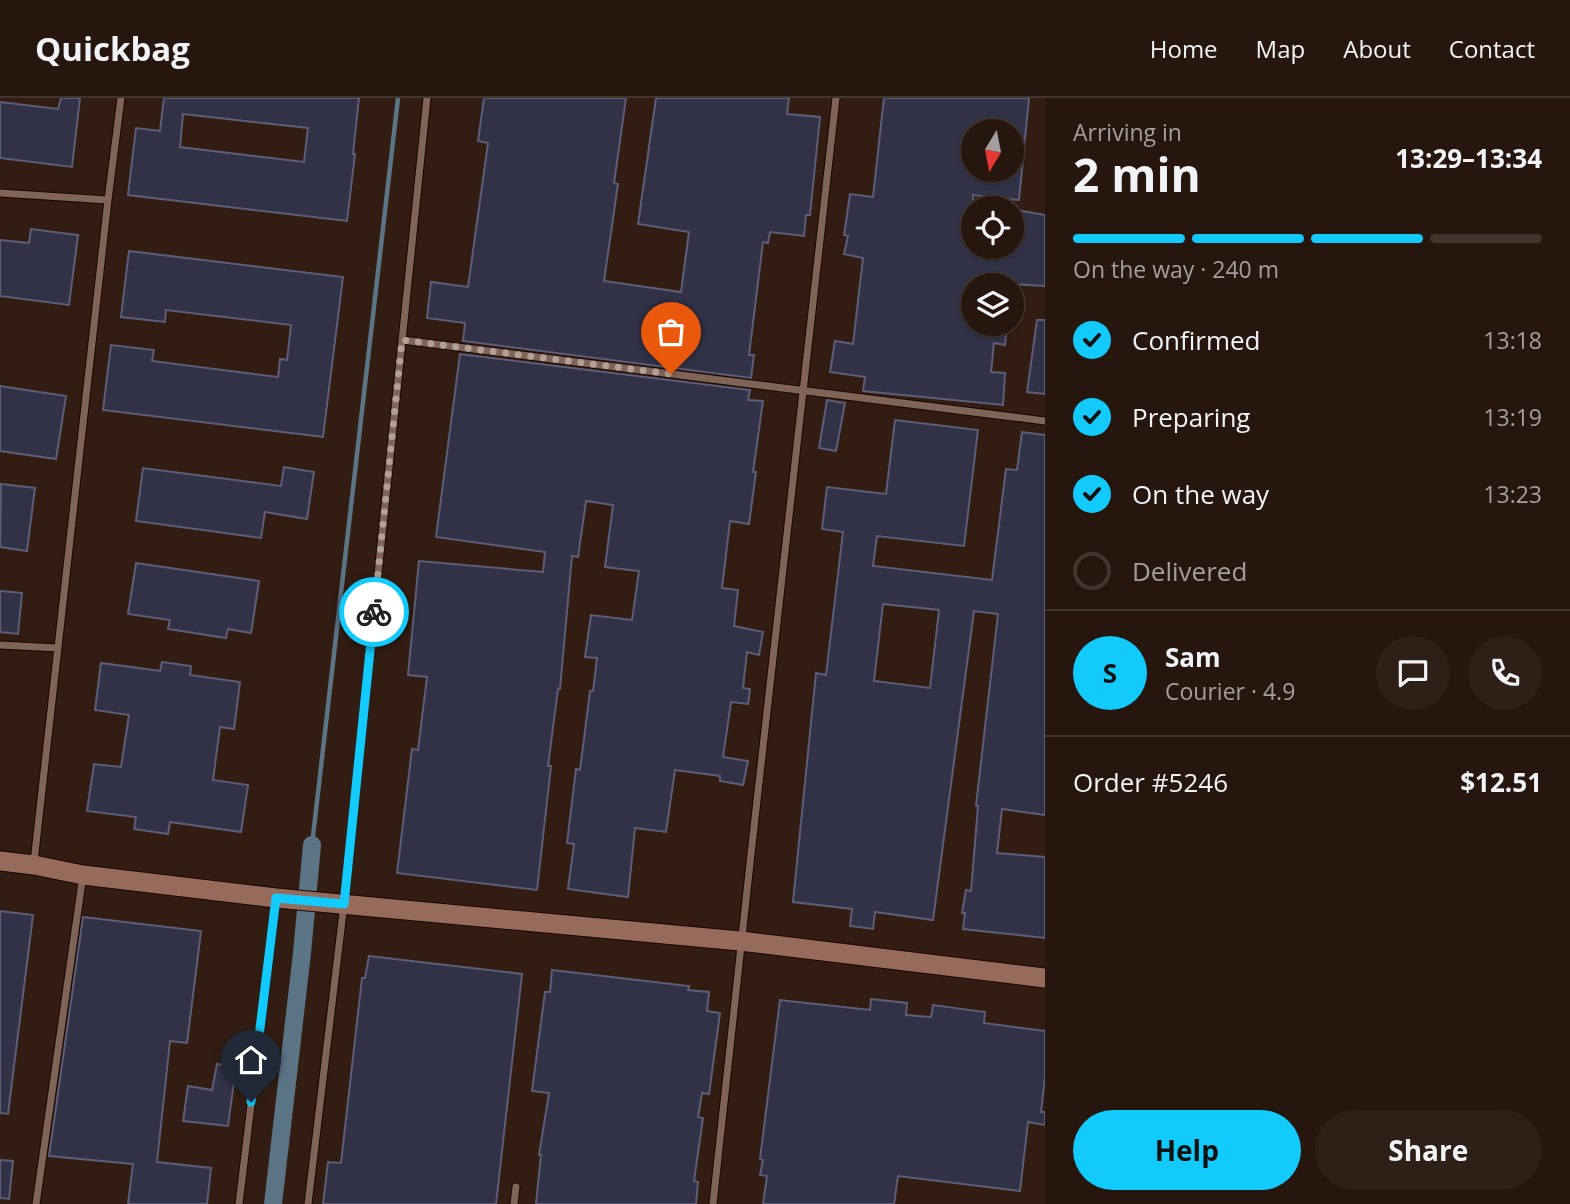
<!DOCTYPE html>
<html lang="en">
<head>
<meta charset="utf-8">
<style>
	body { margin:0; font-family:"Open Sans",sans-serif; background:#2e1f17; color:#f1f3f6; height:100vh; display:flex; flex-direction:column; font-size:26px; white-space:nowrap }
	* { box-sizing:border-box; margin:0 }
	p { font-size:23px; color:#a49f9e }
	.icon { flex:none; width:38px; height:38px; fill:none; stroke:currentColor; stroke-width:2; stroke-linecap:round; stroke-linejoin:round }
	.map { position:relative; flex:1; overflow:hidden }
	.sheet { display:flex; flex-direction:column; background:#26160e; width:525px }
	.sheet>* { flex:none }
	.needle { width:46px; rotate:190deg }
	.fabs { position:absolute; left:961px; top:21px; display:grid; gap:14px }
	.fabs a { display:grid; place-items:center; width:63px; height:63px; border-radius:50%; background:#26160e; box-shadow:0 2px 5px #0004,0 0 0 2px #42352e; font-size:35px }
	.pin { position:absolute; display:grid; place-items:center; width:60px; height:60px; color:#fff; margin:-72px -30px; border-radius:50% 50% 50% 0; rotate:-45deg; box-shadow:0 0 7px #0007 }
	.pin .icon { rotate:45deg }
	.courier { position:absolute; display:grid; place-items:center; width:70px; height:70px; margin:-35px; border:5px solid #12cafb; border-radius:50%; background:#fff; color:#222; box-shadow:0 2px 9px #0007 }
	.head em { font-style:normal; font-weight:700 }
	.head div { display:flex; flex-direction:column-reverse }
	.head { display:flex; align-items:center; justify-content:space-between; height:119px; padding:0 28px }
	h1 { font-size:46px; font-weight:700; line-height:52px }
	.bar { display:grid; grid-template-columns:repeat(4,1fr); gap:10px 7px; align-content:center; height:84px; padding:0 28px }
	.bar i { height:9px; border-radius:5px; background:#42352e }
	.bar .active { background:#12cafb }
	.bar p { grid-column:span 4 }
	.line { display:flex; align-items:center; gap:18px; padding:0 28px; border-top:2px solid #42352e }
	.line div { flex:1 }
	.round { display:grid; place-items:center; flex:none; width:74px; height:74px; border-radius:37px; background:#2e1f17 }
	ol { padding:0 28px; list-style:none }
	li { display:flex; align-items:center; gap:21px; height:77px }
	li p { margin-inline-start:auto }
	li .icon { padding:7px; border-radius:50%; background:#12cafb; color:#111; stroke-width:4 }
	li:last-child { color:#a49f9e }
	li i { width:38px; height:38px; border:4px solid #42352e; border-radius:50% }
	.button { display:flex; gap:14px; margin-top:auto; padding:14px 28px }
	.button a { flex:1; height:80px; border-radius:42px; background:#12cafb; color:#111; font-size:28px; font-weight:700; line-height:80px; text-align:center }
	.button a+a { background:#2e1f17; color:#f1f3f6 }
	header { display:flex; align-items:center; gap:42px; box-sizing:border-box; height:98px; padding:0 35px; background:#26160e; border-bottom:2px solid #42352e }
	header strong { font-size:33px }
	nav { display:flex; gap:38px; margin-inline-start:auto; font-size:24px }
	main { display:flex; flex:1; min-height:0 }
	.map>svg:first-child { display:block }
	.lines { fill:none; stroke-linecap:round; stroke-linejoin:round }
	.stream { stroke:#5b7486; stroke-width:4.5 }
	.canal { stroke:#5b7486; stroke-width:18 }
	.building { fill:#313148; stroke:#5d5d77; stroke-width:2; fill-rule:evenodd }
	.lane-casing { stroke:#1a0601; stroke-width:9 }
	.secondary-casing { stroke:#1a0601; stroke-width:21 }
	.lane { stroke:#7f6457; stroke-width:7 }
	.secondary { stroke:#976b5c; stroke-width:19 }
	.done { stroke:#b2a097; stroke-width:7; stroke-dasharray:0 12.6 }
	.route { stroke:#12cafb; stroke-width:9 }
</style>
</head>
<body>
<header>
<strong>Quickbag</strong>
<nav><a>Home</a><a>Map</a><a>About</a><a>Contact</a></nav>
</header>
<main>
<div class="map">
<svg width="1045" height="1106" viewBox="0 0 1045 1106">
	<rect width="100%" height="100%" fill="#331d12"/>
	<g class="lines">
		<path class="stream" d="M312 747 398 0"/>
		<path class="canal" d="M273 1106 302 855 312 747"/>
	</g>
	<path class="building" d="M61 0H80L72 69 0 60V4L58 11Z
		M164 0H359L353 56H355L347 123 128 97 136 30 160 33ZM183 16 308 30 304 64 180 49Z
		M484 0H626L614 85 618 86 604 183 681 194 689 134 638 126 656 0H789L787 16 820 19 810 117H806L804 138 770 134 768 145 763 144 749 257H754L751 280 463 243 465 225 427 220 431 184 468 189 488 45 478 43Z
		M884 0H1029L1019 102 973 97V149H1012V111L1045 117V188L1011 186 973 187V226H1007L1005 247 994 245 991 274 1005 275 1003 307 863 293 865 279 830 274 835 243 853 246 863 160 844 156 848 138 844 137 850 96 873 99ZM973 33H1012V72H973Z
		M31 131 78 137 69 207 0 198V142L29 145Z
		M129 153 343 179 323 339 103 312 111 247 154 252 152 263 278 279 280 261 287 262 291 227 166 212 165 224 121 219Z
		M1037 222H1045V296L1027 294Z
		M460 256 750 292 748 302 763 303 753 374H756L749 426 730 423 722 490 738 492 734 528 763 534 759 557 747 554 743 590 750 591 748 606 731 604 723 659 748 663 743 687 720 683V678L675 672 666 734 635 730 628 799 568 791 574 746 567 745 576 671 580 672 590 593H593L597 560 585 559 591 517 632 522 639 473 605 469 613 407 586 403 578 459 572 458 560 591H558L548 668H551L537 792 397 775 412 651 418 652 427 579 408 577 419 463 543 474 545 454 436 439Z
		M0 288 66 298 56 361 0 353Z
		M827 302 845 305 836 353 819 350Z
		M895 322 978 332 964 448 877 438 873 468 992 482 1006 371 1017 372 1022 334 1045 337V717L1002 711 997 755 1045 759V840L963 831 965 815H962L966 792 971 793 978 708H976L998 516 974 513 933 822 875 814 873 831 850 828 852 811 793 804 816 575 826 577 843 434 822 431 827 389 886 396ZM883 506 939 512 930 590 874 583Z
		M284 369 314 374 307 421 265 414 261 440 136 423 143 370 281 388Z
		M1 386 35 390 27 453 0 449Z
		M136 465 259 483 251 535 228 531 226 540 168 531 170 522 128 516Z
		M0 493 22 495 18 536 0 534Z
		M162 564 191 568 190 577 240 584 234 631 220 629 213 682 248 687 241 734 170 724 168 736 134 731 136 719 87 713 94 666 121 669 129 617 95 612 101 565 160 573Z
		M0 813 33 817 8 1016 0 1015Z
		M83 819 201 833 187 945 170 943 157 1064 211 1070 207 1106H128L133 1066 49 1058Z
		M369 858 522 876 496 1106H323L328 1064 341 1065 362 880H365Z
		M552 872 689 888 688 892 709 894 707 913 720 915 709 996 702 995 698 1019 703 1020 694 1083 698 1084 696 1106H536L541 1057H539L549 995 532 993 545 894H550Z
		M871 901 907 905 906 917 931 919 933 907 985 914 984 925 1045 933V979L1041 1014H1045V1027L1028 1024 1020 1093 898 1078 894 1106H763L767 1078 760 1077 763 1062 760 1061 780 902 870 912Z
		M217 966 236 969 228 1028 183 1023 188 988 212 992Z
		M0 1062 13 1063 9 1101 0 1100Z"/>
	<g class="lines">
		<defs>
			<path id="lane" d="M0 95 108 102
				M402 242 1045 323
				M0 547 58 550
				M34 764 108 102 121 0
				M36 1106 83 777
				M239 1106 276 801
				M308 1106 344 806 427 0
				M514 1106 516 1089
				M713 1106C751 737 797 369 836 0"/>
			<path id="secondary" d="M0 763 34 767 83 777 276 800 740 843 1045 880"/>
		</defs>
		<use href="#lane" class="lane-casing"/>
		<use href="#secondary" class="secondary-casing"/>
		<use href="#lane" class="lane"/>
		<use href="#secondary" class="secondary"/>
	</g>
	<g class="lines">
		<path class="done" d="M374 514 402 242 671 276"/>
		<path class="route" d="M251 1004 276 800 344 806 374 514"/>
	</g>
</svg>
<div class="fabs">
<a><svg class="needle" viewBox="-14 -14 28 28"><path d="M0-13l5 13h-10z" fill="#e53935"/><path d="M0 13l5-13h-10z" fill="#a49f9e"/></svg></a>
<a><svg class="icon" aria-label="locate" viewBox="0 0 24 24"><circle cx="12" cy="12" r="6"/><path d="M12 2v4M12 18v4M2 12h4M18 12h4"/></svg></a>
<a><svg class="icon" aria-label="layers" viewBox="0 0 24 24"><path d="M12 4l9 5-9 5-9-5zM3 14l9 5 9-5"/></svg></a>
</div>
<div class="pin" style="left:671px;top:276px;background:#ea580c"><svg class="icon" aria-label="bag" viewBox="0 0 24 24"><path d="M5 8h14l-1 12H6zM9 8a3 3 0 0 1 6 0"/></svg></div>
<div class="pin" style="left:251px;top:1004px;background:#1f2937"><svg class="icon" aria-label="home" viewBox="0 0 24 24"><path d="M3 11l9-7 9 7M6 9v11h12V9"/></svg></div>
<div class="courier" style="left:374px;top:514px"><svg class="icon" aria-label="bike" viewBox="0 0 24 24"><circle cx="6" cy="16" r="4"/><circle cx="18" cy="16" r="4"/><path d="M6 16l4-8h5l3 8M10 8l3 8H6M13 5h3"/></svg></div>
</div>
<section class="sheet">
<div class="head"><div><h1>2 min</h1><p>Arriving in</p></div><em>13:29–13:34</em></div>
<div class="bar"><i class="active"></i><i class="active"></i><i class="active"></i><i></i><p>On the way · 240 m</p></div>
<ol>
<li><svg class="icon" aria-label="check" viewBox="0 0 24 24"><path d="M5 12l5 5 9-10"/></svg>Confirmed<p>13:18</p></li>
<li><svg class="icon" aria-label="check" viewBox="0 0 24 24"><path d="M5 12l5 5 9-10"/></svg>Preparing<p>13:19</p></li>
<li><svg class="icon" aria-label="check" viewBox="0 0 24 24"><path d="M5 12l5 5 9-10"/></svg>On the way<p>13:23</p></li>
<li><i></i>Delivered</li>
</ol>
<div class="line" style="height:126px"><b class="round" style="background:#12cafb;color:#111">S</b><div><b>Sam</b><p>Courier · 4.9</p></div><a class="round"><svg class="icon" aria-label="chat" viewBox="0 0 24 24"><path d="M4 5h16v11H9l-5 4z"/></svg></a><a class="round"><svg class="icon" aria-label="phone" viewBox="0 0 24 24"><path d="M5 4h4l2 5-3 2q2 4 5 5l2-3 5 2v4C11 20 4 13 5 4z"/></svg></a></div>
<div class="line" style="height:91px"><div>Order #5246</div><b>$12.51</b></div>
<div class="button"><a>Help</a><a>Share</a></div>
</section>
</main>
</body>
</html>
